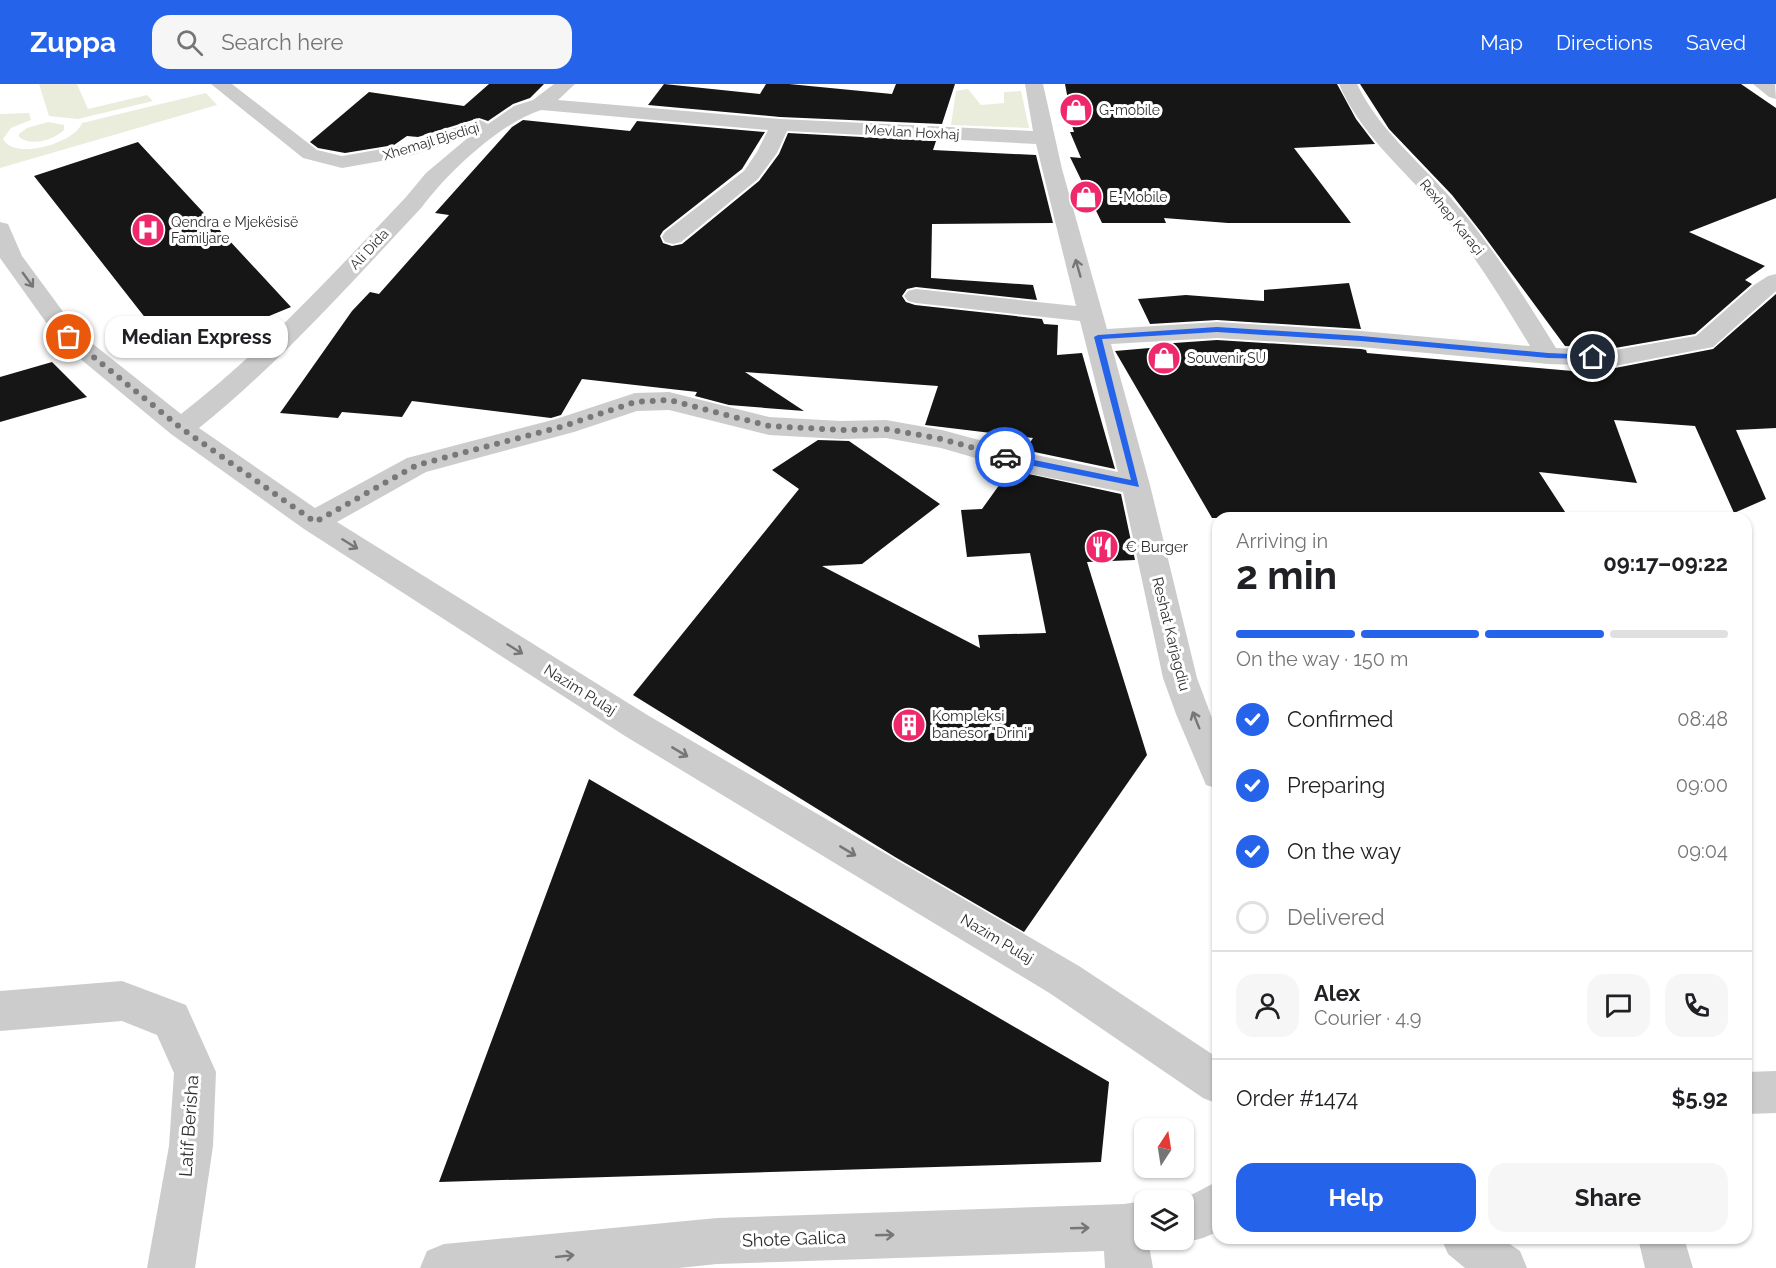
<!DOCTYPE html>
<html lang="en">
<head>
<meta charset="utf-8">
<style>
	body { margin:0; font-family:Raleway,sans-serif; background:#f6f6f6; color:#202124; height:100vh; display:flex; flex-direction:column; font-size:22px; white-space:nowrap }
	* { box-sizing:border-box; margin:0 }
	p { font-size:20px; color:#757577 }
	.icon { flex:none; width:33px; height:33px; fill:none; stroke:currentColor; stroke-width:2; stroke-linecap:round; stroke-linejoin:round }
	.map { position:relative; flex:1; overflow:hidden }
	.panel { position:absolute; left:1212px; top:428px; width:540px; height:732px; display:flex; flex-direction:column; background:#fff; border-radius:18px; box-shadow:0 2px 4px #0004 }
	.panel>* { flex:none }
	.needle { width:39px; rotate:12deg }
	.fabs { position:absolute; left:1134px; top:1034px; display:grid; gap:12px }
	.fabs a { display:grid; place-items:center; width:60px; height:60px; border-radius:12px; background:#fff; box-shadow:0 2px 4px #0004; font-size:30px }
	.pin { position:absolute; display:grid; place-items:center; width:51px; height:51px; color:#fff; margin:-26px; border:3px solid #fff; border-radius:50%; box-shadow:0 2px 6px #0007 }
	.courier { position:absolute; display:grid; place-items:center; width:60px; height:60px; margin:-30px; border:4px solid #2563eb; border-radius:50%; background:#fff; color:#222; box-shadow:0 2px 8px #0007 }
	.bubble { position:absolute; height:42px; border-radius:18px; background:#fff; box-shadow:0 2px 4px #0004; font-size:20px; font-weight:700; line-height:42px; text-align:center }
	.summary em { font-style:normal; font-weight:700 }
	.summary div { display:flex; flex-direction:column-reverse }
	.summary { display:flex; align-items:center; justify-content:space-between; height:102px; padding:0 24px }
	h1 { font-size:39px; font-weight:700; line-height:45px }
	.bar { display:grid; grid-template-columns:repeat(4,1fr); gap:9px 6px; align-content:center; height:72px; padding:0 24px }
	.bar i { height:8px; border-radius:4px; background:#e0e0e0 }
	.bar .selected { background:#2563eb }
	.bar p { grid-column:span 4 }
	.line { display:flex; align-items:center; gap:15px; padding:0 24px; border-top:2px solid #e0e0e0 }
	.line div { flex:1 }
	.round { display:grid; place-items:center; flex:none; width:63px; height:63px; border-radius:18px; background:#f6f6f6 }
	ol { padding:0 24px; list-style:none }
	li { display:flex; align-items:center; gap:18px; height:66px }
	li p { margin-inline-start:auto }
	li .icon { padding:6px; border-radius:50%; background:#2563eb; color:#fff; stroke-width:4 }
	li:last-child { color:#757577 }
	li i { width:33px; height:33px; border:3px solid #e0e0e0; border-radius:50% }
	.primary-button { display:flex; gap:12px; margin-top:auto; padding:12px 24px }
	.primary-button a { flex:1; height:69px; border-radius:18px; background:#2563eb; color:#fff; font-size:24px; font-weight:700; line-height:69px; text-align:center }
	.primary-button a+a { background:#f6f6f6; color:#202124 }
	header { display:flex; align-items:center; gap:36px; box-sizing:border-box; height:84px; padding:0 30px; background:#2563eb; color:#fff }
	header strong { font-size:28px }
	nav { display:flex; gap:33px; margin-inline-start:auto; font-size:21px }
	.search { width:420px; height:54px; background:#f6f6f6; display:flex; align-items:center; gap:15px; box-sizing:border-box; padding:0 21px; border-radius:18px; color:#757577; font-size:22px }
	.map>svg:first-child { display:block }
	.green { fill:#eaeddc }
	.building { fill:#161616 }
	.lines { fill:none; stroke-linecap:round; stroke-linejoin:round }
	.minor { fill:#ccc; fill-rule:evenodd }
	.oneway { stroke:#767676 }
	.route { fill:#2563eb }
	.done { stroke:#787878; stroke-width:6; stroke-dasharray:0 10.8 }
	.labels { text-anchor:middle; stroke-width:6; stroke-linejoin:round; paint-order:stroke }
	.far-poi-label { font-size:14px; fill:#2f2f2f; stroke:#fff; text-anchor:start }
	.far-street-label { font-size:14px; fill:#2f2f2f; stroke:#fff }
	.poi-label { font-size:15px; fill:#2f2f2f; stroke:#fff; text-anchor:start }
	.street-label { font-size:15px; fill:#2f2f2f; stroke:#fff }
	.near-street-label { font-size:18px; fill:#2f2f2f; stroke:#fff }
</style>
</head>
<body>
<header>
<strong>Zuppa</strong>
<div class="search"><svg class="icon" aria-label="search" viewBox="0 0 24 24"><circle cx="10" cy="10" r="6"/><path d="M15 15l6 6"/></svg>Search here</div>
<nav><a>Map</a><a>Directions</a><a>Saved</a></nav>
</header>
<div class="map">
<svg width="1776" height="1184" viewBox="0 0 1776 1184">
	<rect width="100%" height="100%" fill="#fff"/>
	<path class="green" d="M39 0H77L88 25 147 11 153 17 78 35 49 32Z
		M968 5 981 21 1004 19V8L1021 7 1029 44 951 41 956 7Z
		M206 9 217 21 0 84V30L29 29 31 36 11 44 3 55C14 77 75 59 82 39Z
		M48 38 64 41V46C53 56 32 63 19 53V50L27 44Z"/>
	<path class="building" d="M489 0H544L530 14 513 20 488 37 479 34 418 53 407 52 394 61 345 69 318 64 310 58 369 8 464 22Z
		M664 0 760 10 766 0H789L892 10 896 0H955L942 40 780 33 648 21Z
		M1065 0H1337L1356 35 1375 60 1294 64 1351 139H1228L1164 134 1166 139H1102L1070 73 1081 74 1070 48H1074L1064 16H1068Z
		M1360 0H1741L1776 24V114L1689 148 1765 182 1745 196 1752 200 1695 250 1615 264 1565 262 1481 148 1452 111 1389 45Z
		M523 36 630 47 637 37 765 48 742 85 663 147 660 152 663 159 672 162 682 160 759 97 779 70 788 49 936 57 933 66 1036 71 1053 139 932 140 931 194 1033 201 1037 216 916 203 907 205 902 212 906 218 915 221 1042 235 1044 240 1058 241 1057 271 1082 269 1115 385 1025 366 1033 354 925 341 938 302 745 288 804 327 729 321 695 312 697 308 582 295 561 331 551 334 412 317 402 333 342 328 338 334 280 329 352 227 370 208 379 210 449 131 435 129 512 43Z
		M138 58 291 223 206 258 186 233 154 245 34 92Z
		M1349 199 1361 245 1217 236 1150 240 1138 215 1186 211 1264 217V206Z
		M1776 210V344L1736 346 1766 415 1734 429 1695 342 1614 336 1637 399 1539 388 1569 434H1212L1115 267 1161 263 1160 260 1217 256 1361 265 1366 266 1367 269 1584 288 1581 283 1615 284 1713 265Z
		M52 278 87 313 0 338V293Z
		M818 356 849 357 940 420 862 480 822 482 980 564 978 551 1046 549 1030 469 967 473 961 426 982 425 1010 386 1121 410 1135 476 1087 478 1147 671 1024 848 895 773 633 611 799 405 772 386Z
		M589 695 1109 998 1101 1078 439 1098Z"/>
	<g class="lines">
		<path class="minor" d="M211 0H232L317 66 342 72 399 62 480 36 488 40 514 22 533 16 554 0H575L558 16 780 35 1033 47 1025 0H1043L1062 85 1107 245 1217 238 1361 247 1530 262C1501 214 1471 165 1435 122 1400 82 1360 49 1339 0H1357C1379 46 1418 76 1450 113 1491 160 1524 212 1556 264L1615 266 1696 252 1754 201 1768 192 1776 190V207L1713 263 1615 282 1548 280 1361 263 1217 254 1111 260 1150 401 1197 594 1218 650V705L1206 701 1176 630 1163 594 1123 408 1031 390 941 364 886 354 841 355 769 351 669 326 637 327 574 348 426 388 337 438 649 632 1079 882 1218 974V1020L1203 1014 1051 910 625 652 304 445 171 350 60 258 0 174V138L8 140 22 172 78 248 181 330C264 266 334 189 406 113L426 89 470 52 410 72 342 84 303 74ZM541 26 768 46 757 68 744 87 665 148 662 153 665 158 673 160 681 158 758 95 777 69 787 47 1036 60 1076 222 916 205 908 207 904 212 908 217 916 219 1080 237 1118 388 1031 370 942 346 886 336 841 337 769 333 669 308 635 309 556 335 407 374 315 424 199 344C281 278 350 200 422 123 447 89 500 39 541 26Z
			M1753 0H1775L1776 15 1769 13Z
			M122 897 186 921 216 988 213 1062 195 1184H147L169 1062 174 989 157 951 122 937 0 947V907Z
			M1776 987V1029L1746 1030V988Z
			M1218 1097V1147C1207 1153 1192 1160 1179 1155H1184V1116H1172L1193 1110Z
			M1144 1117V1155H1161L1149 1161 1153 1184H1105L1104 1167 717 1180 679 1184H420L427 1167 444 1160 717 1134 1124 1120Z
			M1441 1154H1501L1520 1167 1527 1184H1465L1448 1170Z
			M1638 1154H1684L1693 1184H1645Z"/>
	</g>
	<defs><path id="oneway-shaft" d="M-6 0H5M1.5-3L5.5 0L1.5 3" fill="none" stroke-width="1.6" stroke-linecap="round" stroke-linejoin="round" transform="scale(1.5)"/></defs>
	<g class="oneway">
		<use href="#oneway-shaft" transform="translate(1078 184) rotate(-106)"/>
		<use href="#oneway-shaft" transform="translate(28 196) rotate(54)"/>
		<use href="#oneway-shaft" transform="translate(350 460) rotate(32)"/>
		<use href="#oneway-shaft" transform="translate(515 565) rotate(32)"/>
		<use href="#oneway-shaft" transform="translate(1196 636) rotate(-112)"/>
		<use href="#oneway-shaft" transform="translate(680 668) rotate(31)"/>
		<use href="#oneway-shaft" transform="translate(848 767) rotate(31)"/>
		<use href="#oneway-shaft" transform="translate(1080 1144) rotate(-2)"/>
		<use href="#oneway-shaft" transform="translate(885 1151) rotate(-2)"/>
		<use href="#oneway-shaft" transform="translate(565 1172) rotate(-6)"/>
	</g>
	<path class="route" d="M1217 243 1361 252 1548 269 1593 271 1596 273 1593 275 1548 274 1361 257 1217 248 1102 255 1139 403 1005 376 1001 373 1005 370 1131 396 1094 253 1098 251Z"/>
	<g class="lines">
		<path class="done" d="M69 253 181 344 315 438 417 381 564 342 635 318 669 316 769 342 841 346 886 345 942 355 1005 373"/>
	</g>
	<defs>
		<symbol id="shop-disc" viewBox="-11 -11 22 22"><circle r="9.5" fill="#ef286c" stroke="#fff"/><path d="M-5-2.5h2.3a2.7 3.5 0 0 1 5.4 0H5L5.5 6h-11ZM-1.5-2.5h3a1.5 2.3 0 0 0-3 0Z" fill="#fff"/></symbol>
		<symbol id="hospital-disc" viewBox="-11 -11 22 22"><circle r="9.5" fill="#ef286c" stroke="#fff"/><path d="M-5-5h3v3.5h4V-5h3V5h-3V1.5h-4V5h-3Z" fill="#fff"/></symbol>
		<symbol id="restaurant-disc" viewBox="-11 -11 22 22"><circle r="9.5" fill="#ef286c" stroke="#fff"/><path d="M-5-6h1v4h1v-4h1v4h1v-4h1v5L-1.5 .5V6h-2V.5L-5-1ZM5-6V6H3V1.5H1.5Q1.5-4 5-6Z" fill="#fff"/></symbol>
		<symbol id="building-disc" viewBox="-11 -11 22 22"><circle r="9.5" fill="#ef286c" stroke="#fff"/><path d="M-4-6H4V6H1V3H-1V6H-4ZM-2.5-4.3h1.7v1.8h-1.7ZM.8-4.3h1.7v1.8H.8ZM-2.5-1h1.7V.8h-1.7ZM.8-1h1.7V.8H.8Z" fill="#fff"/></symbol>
	</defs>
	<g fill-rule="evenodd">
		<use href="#shop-disc" x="1057" y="7" width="38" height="38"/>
		<use href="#shop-disc" x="1067" y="94" width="38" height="38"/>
		<use href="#hospital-disc" x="129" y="127" width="38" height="38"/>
		<use href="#shop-disc" x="1145" y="255" width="38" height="38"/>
		<use href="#restaurant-disc" x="1083" y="444" width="38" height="38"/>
		<use href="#building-disc" x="890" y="622" width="38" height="38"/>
	</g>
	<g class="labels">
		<g class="far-poi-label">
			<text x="1099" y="31">G-mobile</text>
			<text x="1109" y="118">E-Mobile</text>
			<text x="171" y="143">Qendra e Mjekësisë<tspan x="171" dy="16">Familjare</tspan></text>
			<text x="1187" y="279">Souvenir SU</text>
		</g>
		<g class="far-street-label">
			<text transform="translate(912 48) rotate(3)" y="5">Mevlan Hoxhaj</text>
			<text transform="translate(431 57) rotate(-17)" y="5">Xhemajl Bjediqi</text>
			<text transform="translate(1452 133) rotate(51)" y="5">Rexhep Karaçi</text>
			<text transform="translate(369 165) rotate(-47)" y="5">Ali Dida</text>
		</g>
		<g class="poi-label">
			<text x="1125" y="468">€ Burger</text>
			<text x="932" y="637">Kompleksi<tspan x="932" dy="17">banesor "Drini"</tspan></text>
		</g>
		<g class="street-label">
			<text transform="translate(1171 550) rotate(76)" y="5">Reshat Karjagdiu</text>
			<text transform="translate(580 606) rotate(32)" y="5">Nazim Pulaj</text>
			<text transform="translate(997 855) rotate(31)" y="5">Nazim Pulaj</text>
		</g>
		<g class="near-street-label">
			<text transform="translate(189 1042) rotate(-86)" y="6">Latif Berisha</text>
			<text transform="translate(794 1155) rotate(-2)" y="6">Shote Galica</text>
		</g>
	</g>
</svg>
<div class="fabs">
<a><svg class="needle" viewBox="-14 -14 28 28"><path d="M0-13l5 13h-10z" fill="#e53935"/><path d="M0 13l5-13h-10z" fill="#757577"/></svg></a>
<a><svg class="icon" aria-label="layers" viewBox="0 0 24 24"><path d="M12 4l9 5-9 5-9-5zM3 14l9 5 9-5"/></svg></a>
</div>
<div class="pin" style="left:69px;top:253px;background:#ea580c"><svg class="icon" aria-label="bag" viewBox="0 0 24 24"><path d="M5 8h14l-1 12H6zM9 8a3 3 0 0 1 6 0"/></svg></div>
<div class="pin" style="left:1593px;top:273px;background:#1f2937"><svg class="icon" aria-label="home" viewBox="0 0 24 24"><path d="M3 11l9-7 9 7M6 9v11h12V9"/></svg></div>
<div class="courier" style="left:1005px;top:373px"><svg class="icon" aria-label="car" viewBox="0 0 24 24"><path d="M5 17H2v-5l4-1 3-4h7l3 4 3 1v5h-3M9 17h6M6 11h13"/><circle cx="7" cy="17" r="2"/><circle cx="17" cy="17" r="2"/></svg></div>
<div class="bubble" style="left:105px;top:232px;width:183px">Median Express</div>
<section class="panel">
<div class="summary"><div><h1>2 min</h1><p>Arriving in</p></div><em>09:17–09:22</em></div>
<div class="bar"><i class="selected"></i><i class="selected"></i><i class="selected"></i><i></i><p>On the way · 150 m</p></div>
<ol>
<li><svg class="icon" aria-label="check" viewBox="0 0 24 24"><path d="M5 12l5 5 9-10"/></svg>Confirmed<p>08:48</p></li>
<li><svg class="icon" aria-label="check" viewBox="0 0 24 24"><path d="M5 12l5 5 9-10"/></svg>Preparing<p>09:00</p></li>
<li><svg class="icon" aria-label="check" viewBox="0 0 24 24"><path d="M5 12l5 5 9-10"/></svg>On the way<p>09:04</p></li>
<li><i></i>Delivered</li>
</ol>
<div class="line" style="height:108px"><a class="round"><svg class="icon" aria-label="person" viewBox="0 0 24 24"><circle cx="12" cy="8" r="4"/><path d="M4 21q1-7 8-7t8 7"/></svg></a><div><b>Alex</b><p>Courier · 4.9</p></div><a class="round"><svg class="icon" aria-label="chat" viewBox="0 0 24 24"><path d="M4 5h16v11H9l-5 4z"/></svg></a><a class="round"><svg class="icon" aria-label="phone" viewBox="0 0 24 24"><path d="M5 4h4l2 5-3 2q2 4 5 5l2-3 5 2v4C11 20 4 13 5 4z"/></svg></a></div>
<div class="line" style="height:78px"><div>Order #1474</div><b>$5.92</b></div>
<div class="primary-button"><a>Help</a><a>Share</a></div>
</section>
</div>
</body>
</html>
